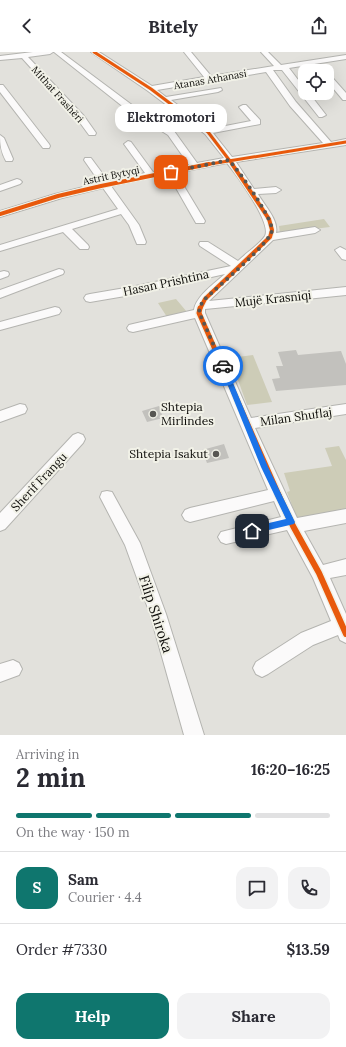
<!DOCTYPE html>
<html lang="en">
<head>
<meta charset="utf-8">
<style>
	body { margin:0; font-family:Lora,serif; background:#f2f2f3; color:#2b2b33; height:100vh; display:flex; flex-direction:column; font-size:15px; white-space:nowrap }
	* { box-sizing:border-box; margin:0 }
	p { font-size:13px; color:#7c7c81 }
	.icon { flex:none; width:22px; height:22px; fill:none; stroke:currentColor; stroke-width:2; stroke-linecap:round; stroke-linejoin:round }
	.map { position:relative; height:683px; overflow:hidden }
	.drawer { display:flex; flex-direction:column; background:#fff; flex:1 }
	.drawer>* { flex:none }
	.fabs { position:absolute; left:298px; top:12px; display:grid; gap:8px }
	.fabs a { display:grid; place-items:center; width:36px; height:36px; border-radius:8px; background:#fff; box-shadow:0 4px 16px #0002; font-size:20px }
	.pin { position:absolute; display:grid; place-items:center; width:34px; height:34px; color:#fff; margin:-17px; border-radius:8px; box-shadow:0 2px 6px #0006 }
	.courier { position:absolute; display:grid; place-items:center; width:40px; height:40px; margin:-20px; border:3px solid #1a73e8; border-radius:50%; background:#fff; color:#222; box-shadow:0 1px 5px #0007 }
	.bubble { position:absolute; height:28px; border-radius:12px; background:#fff; box-shadow:0 4px 16px #0002; font-size:13px; font-weight:700; line-height:28px; text-align:center }
	.headline em { font-style:normal; font-weight:700 }
	.headline div { display:flex; flex-direction:column-reverse }
	.headline { display:flex; align-items:center; justify-content:space-between; height:68px; padding:0 16px }
	h1 { font-size:26px; font-weight:700; line-height:30px }
	.bar { display:grid; grid-template-columns:repeat(4,1fr); gap:6px 4px; align-content:center; height:48px; padding:0 16px }
	.bar i { height:5px; border-radius:3px; background:#e1e1e2 }
	.bar .active { background:#0f766e }
	.bar p { grid-column:span 4 }
	.line { display:flex; align-items:center; gap:10px; padding:0 16px; border-top:1px solid #e1e1e2 }
	.line div { flex:1 }
	.round { display:grid; place-items:center; flex:none; width:42px; height:42px; border-radius:12px; background:#f2f2f3 }
	.action { display:flex; gap:8px; margin-top:auto; padding:8px 16px }
	.action a { flex:1; height:46px; border-radius:12px; background:#0f766e; color:#fff; font-size:16px; font-weight:700; line-height:46px; text-align:center }
	.action a+a { background:#f2f2f3; color:#2b2b33 }
	header { display:flex; justify-content:space-between; align-items:center; height:52px; padding:0 16px; background:#fff; font-size:18px; font-weight:700 }
	.map>svg:first-child { display:block }
	.green { fill:#cdccb7 }
	.building { fill:#c2c1bd }
	.lines { fill:none; stroke-linecap:round; stroke-linejoin:round }
	.minor-casing { stroke:#b4b4b0; stroke-width:2 }
	.minor { fill:#fbfafa; fill-rule:evenodd }
	.cycleway-far3-casing { stroke:#f1f1e7; stroke-width:4.5 }
	.cycleway-far2-casing { stroke:#f1f1e7; stroke-width:6 }
	.cycleway-far1-casing { stroke:#f1f1e7; stroke-width:8 }
	.cycleway-casing { stroke:#f1f1e7; stroke-width:9 }
	.cycleway-far3 { stroke:#e8590c; stroke-width:3 }
	.cycleway-far2 { stroke:#e8590c; stroke-width:4 }
	.cycleway-far1 { stroke:#e8590c; stroke-width:5 }
	.cycleway { stroke:#e8590c; stroke-width:6 }
	.route { fill:#1a73e8 }
	.done { stroke:#575652; stroke-width:4; stroke-dasharray:0 7.2 }
	.poi-dot { fill:#575652; stroke:#f1f1e7; stroke-width:1.5 }
	.labels { text-anchor:middle; stroke-width:4; stroke-linejoin:round; paint-order:stroke }
	.far-street-label { font-size:10px; fill:#0c0b08; stroke:#f1f1e7 }
	.street-label { font-size:12px; fill:#0c0b08; stroke:#f1f1e7 }
	.poi-label { font-size:12px; fill:#0c0b08; stroke:#f1f1e7; text-anchor:start }
	.near-street-label { font-size:14px; fill:#0c0b08; stroke:#f1f1e7 }
</style>
</head>
<body>
<header><svg class="icon" aria-label="back" viewBox="0 0 24 24"><path d="M15 5l-7 7 7 7"/></svg>Bitely<svg class="icon" aria-label="share" viewBox="0 0 24 24"><path d="M12 15V3M7 8l5-5 5 5M5 13v7h14v-7"/></svg></header>
<div class="map">
<svg width="346" height="683" viewBox="0 0 346 683">
	<rect width="100%" height="100%" fill="#e2e1dc"/>
	<path class="green" d="M324 167 330 175 280 181 279 174Z
		M176 247 187 260 167 265 158 251Z
		M253 303 272 350 247 353 230 306Z
		M339 394 346 408V463L299 472 287 440 290 439 284 421 332 414 325 396Z"/>
	<path class="building" d="M296 298 298 303 341 299 346 312V333L276 339 272 327 280 326 276 314H283L278 300Z
		M159 354 163 366 147 370 142 359Z
		M224 392 229 406 207 411 202 398Z"/>
	<g class="lines">
		<defs>
			<path id="minor" d="M33 0H53L50 2 28 5 84 64 96 81 95 83H89L78 68 22 6 0 8V4Z
				M54 0H61L132 53 174 79 197 111 224 106 205 82 148 39 91 0H99L152 34 204 25 184 0H191L211 24 274 14 261 0H268L281 13 346 3V7L289 16 305 37V41H309L326 63 322 65H319L282 18H273L296 50 331 90 346 87V93L236 110 254 137 276 135 281 138 276 141 258 142C264 153 279 168 276 181L315 175 320 178 315 181 273 188 209 249 346 235V243L205 257V261L251 366 346 352V362L255 376 297 466 346 457V471L304 479 323 513 346 507V523L330 526 346 562V591L340 588 338 583 313 593 268 622 262 625 256 622 253 616 256 610 301 581 331 569 313 526 287 478 226 492 221 490 218 485 221 480 281 465 274 449 190 470 185 468 182 463 185 458 190 456 268 438 195 266 133 280 129 279 127 276 129 273 133 272 194 258C196 244 215 231 225 222L131 243 90 250 86 249 84 246 86 243 90 242 131 235 231 214 200 194 199 192 200 190H208L238 209C245 202 261 191 265 184 272 171 236 122 227 111L176 121 205 169 204 171H196L168 122 111 134 139 173 146 190 145 192H137L129 173 121 162 72 177 88 193 89 195 88 197H80L63 180 0 199V193L118 157 103 136 62 146 0 165V159L55 142 100 131 84 108 85 106H91L108 129 145 121 124 92 128 89 131 90 153 120 189 113 168 83 126 57ZM266 20 290 54 323 91 232 105 213 81 260 72V68L246 53H243L239 55 251 69 210 77 171 48 218 40 222 38 221 36 166 45 157 38Z
				M327 23H330L346 41V48H343L327 29Z
				M0 33H3L49 92 50 94 49 96H43L0 40Z
				M0 83 4 86 13 107 12 109H6C1 100 0 93 0 83Z
				M17 127 20 128 22 130 20 132 0 139V133Z
				M340 195 346 198V208L342 207 335 198Z
				M59 217 63 218 64 220 63 222 0 246V238Z
				M4 219 8 220 9 222 8 224 0 227V220Z
				M55 255 59 256 61 259 59 262 0 278V270Z
				M20 352 25 353 27 357 25 361 0 370V359Z
				M78 381 83 383 85 387 83 391 5 477 0 479V461L73 383Z
				M107 439 112 440 140 491 166 562 204 683H184L150 562 125 493 100 445 102 440Z
				M13 608 19 611 22 617 19 623 0 630V612Z"/>
		</defs>
		<use href="#minor" class="minor-casing"/>
		<use href="#minor" class="minor"/>
		<defs>
			<path id="cycleway-far3" d="M94 0 151 37 208 80 233 113
				M204 113 346 90"/>
			<path id="cycleway-far2" d="M0 162 58 144 101 134 209 112
				M200 257 205 247 270 185 272 178 269 167 232 112"/>
			<path id="cycleway-far1" d="M200 256 199 261 279 443"/>
			<path id="cycleway" d="M278 442 293 474 319 521 346 582"/>
		</defs>
		<use href="#cycleway-far3" class="cycleway-far3-casing"/>
		<use href="#cycleway-far2" class="cycleway-far2-casing"/>
		<use href="#cycleway-far1" class="cycleway-far1-casing"/>
		<use href="#cycleway" class="cycleway-casing"/>
		<use href="#cycleway-far3" class="cycleway-far3"/>
		<use href="#cycleway-far2" class="cycleway-far2"/>
		<use href="#cycleway-far1" class="cycleway-far1"/>
		<use href="#cycleway" class="cycleway"/>
	</g>
	<path class="route" d="M223 312 226 314 268 415 295 470 294 472 252 482 248 479 252 475 286 467 261 415 220 314Z"/>
	<g class="lines">
		<path class="done" d="M171 120 229 108C239 119 272 165 272 178 272 190 216 236 205 247L200 254 199 260 223 314"/>
	</g>
	<g class="poi-dot">
		<circle cx="153" cy="362" r="4"/>
		<circle cx="216" cy="402" r="4"/>
	</g>
	<g class="labels">
		<g class="far-street-label">
			<text transform="translate(210 27) rotate(-10)" y="4">Atanas Athanasi</text>
			<text transform="translate(58 42) rotate(48)" y="4">Mithat Frashëri</text>
			<text transform="translate(111 123) rotate(-12)" y="4">Astrit Bytyqi</text>
		</g>
		<g class="street-label">
			<text transform="translate(166 231) rotate(-12)" y="4">Hasan Prishtina</text>
			<text transform="translate(273 247) rotate(-6)" y="4">Mujë Krasniqi</text>
			<text transform="translate(296 365) rotate(-8)" y="4">Milan Shuflaj</text>
			<text transform="translate(39 430) rotate(-47)" y="4">Sherif Frangu</text>
		</g>
		<g class="poi-label">
			<text x="161" y="359">Shtepia<tspan x="161" dy="14">Mirlindes</tspan></text>
			<text x="208" y="406" text-anchor="end">Shtepia Isakut</text>
		</g>
		<g class="near-street-label">
			<text transform="translate(156 562) rotate(72)" y="5">Filip Shiroka</text>
		</g>
	</g>
</svg>
<div class="fabs">
<a><svg class="icon" aria-label="locate" viewBox="0 0 24 24"><circle cx="12" cy="12" r="6"/><path d="M12 2v4M12 18v4M2 12h4M18 12h4"/></svg></a>
</div>
<div class="pin" style="left:171px;top:120px;background:#ea580c"><svg class="icon" aria-label="bag" viewBox="0 0 24 24"><path d="M5 8h14l-1 12H6zM9 8a3 3 0 0 1 6 0"/></svg></div>
<div class="pin" style="left:252px;top:479px;background:#1f2937"><svg class="icon" aria-label="home" viewBox="0 0 24 24"><path d="M3 11l9-7 9 7M6 9v11h12V9"/></svg></div>
<div class="courier" style="left:223px;top:314px"><svg class="icon" aria-label="car" viewBox="0 0 24 24"><path d="M5 17H2v-5l4-1 3-4h7l3 4 3 1v5h-3M9 17h6M6 11h13"/><circle cx="7" cy="17" r="2"/><circle cx="17" cy="17" r="2"/></svg></div>
<div class="bubble" style="left:115px;top:52px;width:112px">Elektromotori</div>
</div>
<section class="drawer">
<div class="headline"><div><h1>2 min</h1><p>Arriving in</p></div><em>16:20–16:25</em></div>
<div class="bar"><i class="active"></i><i class="active"></i><i class="active"></i><i></i><p>On the way · 150 m</p></div>
<div class="line" style="height:72px"><b class="round" style="background:#0f766e;color:#fff">S</b><div><b>Sam</b><p>Courier · 4.4</p></div><a class="round"><svg class="icon" aria-label="chat" viewBox="0 0 24 24"><path d="M4 5h16v11H9l-5 4z"/></svg></a><a class="round"><svg class="icon" aria-label="phone" viewBox="0 0 24 24"><path d="M5 4h4l2 5-3 2q2 4 5 5l2-3 5 2v4C11 20 4 13 5 4z"/></svg></a></div>
<div class="line" style="height:52px"><div>Order #7330</div><b>$13.59</b></div>
<div class="action"><a>Help</a><a>Share</a></div>
</section>
</body>
</html>
